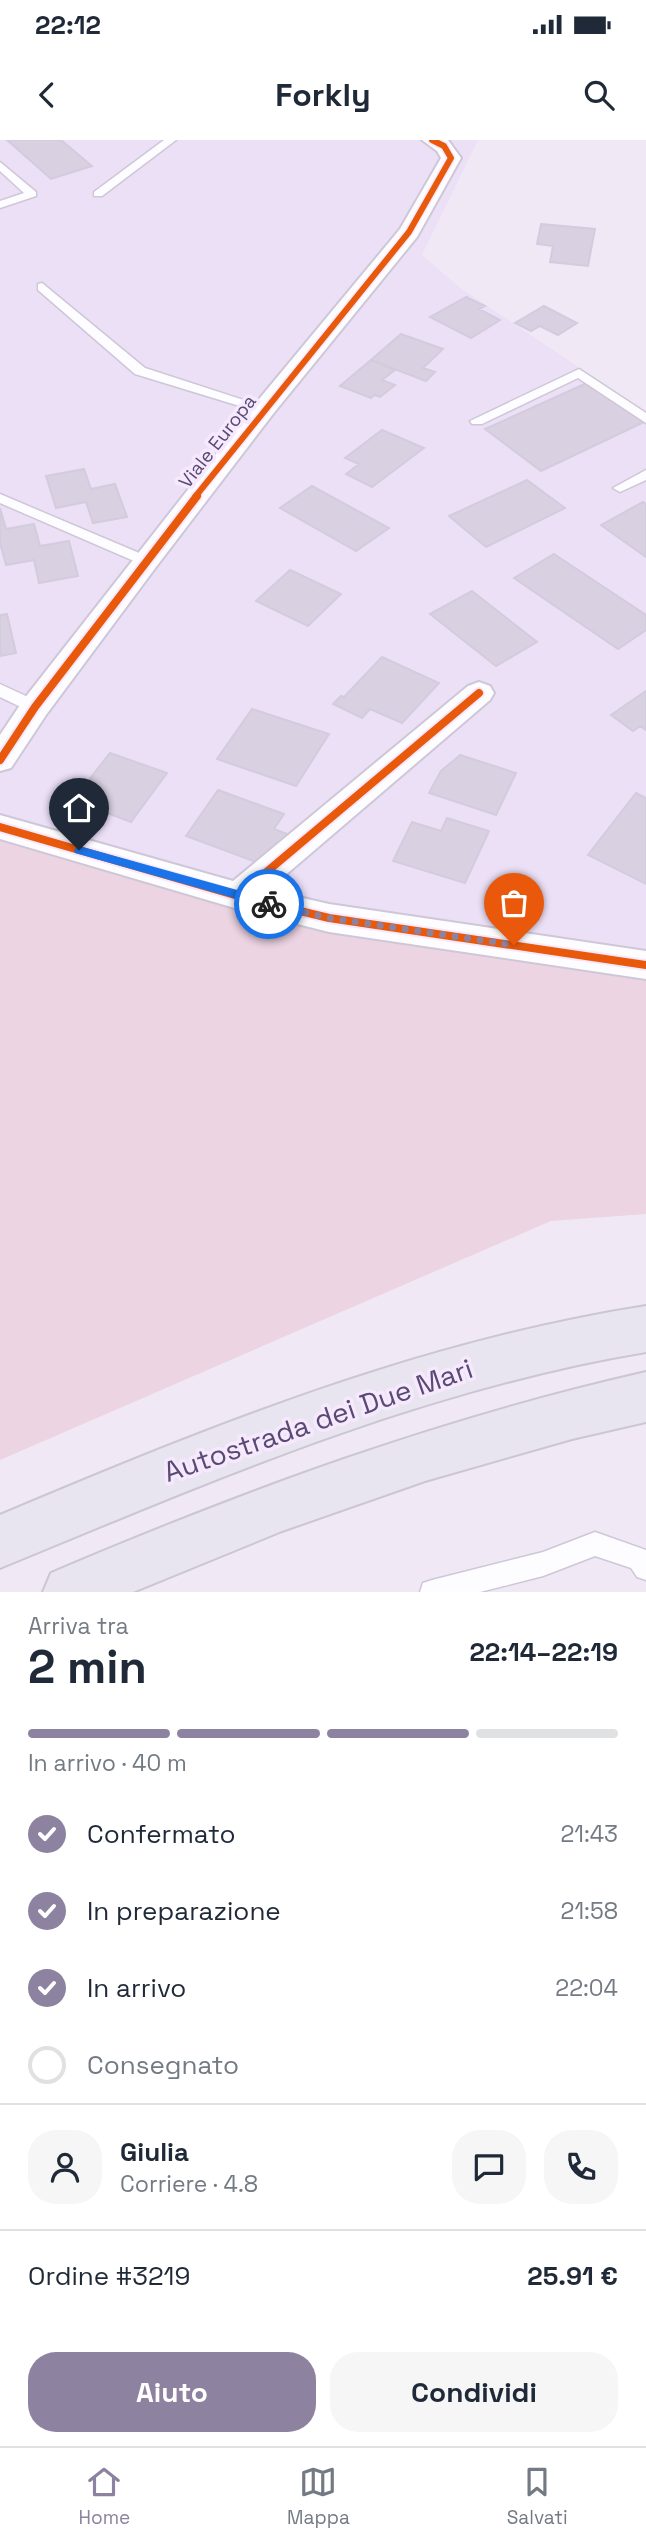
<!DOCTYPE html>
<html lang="it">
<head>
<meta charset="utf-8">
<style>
	body { margin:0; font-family:"Space Grotesk",sans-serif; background:#f6f6f7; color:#1f2937; height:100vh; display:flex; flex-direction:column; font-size:26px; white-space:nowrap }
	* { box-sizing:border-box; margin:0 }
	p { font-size:23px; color:#747a83 }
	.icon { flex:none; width:38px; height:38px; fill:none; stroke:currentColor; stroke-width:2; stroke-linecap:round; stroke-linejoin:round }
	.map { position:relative; height:1452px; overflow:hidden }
	.details { display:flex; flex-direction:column; background:#fff; flex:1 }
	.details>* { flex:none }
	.pin { position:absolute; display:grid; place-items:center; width:60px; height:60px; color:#fff; margin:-72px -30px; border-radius:50% 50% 50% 0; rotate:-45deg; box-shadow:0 0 7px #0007 }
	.pin .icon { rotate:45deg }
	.courier { position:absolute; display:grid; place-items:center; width:70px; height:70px; margin:-35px; border:5px solid #1a73e8; border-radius:50%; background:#fff; color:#222; box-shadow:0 2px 9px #0007 }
	.overview em { font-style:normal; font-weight:700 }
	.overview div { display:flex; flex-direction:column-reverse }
	.overview { display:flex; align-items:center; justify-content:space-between; height:119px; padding:0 28px }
	h1 { font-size:46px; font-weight:700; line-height:52px }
	.bar { display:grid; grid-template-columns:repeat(4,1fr); gap:10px 7px; align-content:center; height:84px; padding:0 28px }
	.bar i { height:9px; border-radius:5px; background:#e0e1e3 }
	.bar .on { background:#8d82a0 }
	.bar p { grid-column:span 4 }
	.line { display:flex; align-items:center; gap:18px; padding:0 28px; border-top:2px solid #e0e1e3 }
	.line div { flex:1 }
	.round { display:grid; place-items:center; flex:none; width:74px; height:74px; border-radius:28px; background:#f6f6f7 }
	ol { padding:0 28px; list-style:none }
	li { display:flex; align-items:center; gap:21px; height:77px }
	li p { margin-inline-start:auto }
	li .icon { padding:7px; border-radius:50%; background:#8d82a0; color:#fff; stroke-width:4 }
	li:last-child { color:#747a83 }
	li i { width:38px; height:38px; border:4px solid #e0e1e3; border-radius:50% }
	.action { display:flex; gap:14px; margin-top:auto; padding:14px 28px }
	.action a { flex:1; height:80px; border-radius:28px; background:#8d82a0; color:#fff; font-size:28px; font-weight:700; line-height:80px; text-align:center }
	.action a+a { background:#f6f6f7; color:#1f2937 }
	.status { display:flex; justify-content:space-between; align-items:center; height:49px; padding:0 35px; background:#fff; direction:ltr }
	.status svg { height:19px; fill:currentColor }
	header { display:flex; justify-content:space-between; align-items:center; height:91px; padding:0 28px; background:#fff; font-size:32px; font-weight:700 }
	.tabs { display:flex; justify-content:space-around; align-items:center; height:98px; border-top:2px solid #e0e1e3; background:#fff; font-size:19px; color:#747a83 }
	.tabs a { display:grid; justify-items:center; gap:4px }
	.tabs .on { color:#8d82a0 }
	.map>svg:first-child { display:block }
	.residential { fill:#ece0f7 }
	.green { fill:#ecd4e2 }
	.building { fill:#d9d1e2; stroke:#d3cbde; stroke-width:2 }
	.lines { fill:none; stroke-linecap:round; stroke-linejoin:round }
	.lane-casing { stroke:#cec7d7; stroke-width:3 }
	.street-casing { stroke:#cec7d7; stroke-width:4 }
	.highway-casing { stroke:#cbc5d4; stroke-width:4 }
	.lane { fill:#fdfcfe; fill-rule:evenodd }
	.street { fill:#fdfcfe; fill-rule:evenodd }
	.highway { fill:#e8e4f0; fill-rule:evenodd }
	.cycleway-far1-casing { stroke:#f6e9fe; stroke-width:9 }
	.cycleway-casing { stroke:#f6e9fe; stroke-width:12 }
	.cycleway-far1 { stroke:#e8590c; stroke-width:6 }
	.cycleway { stroke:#e8590c; stroke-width:8 }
	.route { fill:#1a73e8 }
	.done { stroke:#8d82a0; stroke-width:7; stroke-dasharray:0 12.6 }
	.labels { text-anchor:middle; stroke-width:7; stroke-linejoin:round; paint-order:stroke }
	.far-street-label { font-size:19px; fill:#584a72; stroke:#f6e9fe }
	.near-street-label { font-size:28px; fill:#584a72; stroke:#f6e9fe }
</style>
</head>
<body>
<div class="status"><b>22:12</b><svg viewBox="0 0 49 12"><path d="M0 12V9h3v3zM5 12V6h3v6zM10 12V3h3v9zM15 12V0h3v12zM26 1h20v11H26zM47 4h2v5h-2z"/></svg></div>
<header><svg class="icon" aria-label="back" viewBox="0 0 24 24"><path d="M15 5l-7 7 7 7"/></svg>Forkly<svg class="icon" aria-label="search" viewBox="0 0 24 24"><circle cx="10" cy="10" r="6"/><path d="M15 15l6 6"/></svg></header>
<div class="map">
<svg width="646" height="1452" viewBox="0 0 646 1452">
	<rect width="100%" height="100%" fill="#f0e9f5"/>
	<path class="residential" d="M0 0H478L422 115 459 147 646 272V834L0 696Z"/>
	<path class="green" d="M0 696 646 834V1074L551 1081 0 1320Z"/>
	<path class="building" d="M7 0H61L92 26 51 39Z
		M541 84 595 89 588 126 550 122 553 106 537 104Z
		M466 157 485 166 479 169 500 180 471 198 430 177Z
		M544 166 577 183 558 195 540 186 531 191 515 183Z
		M401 194 443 209 423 228 435 232 426 241 371 220Z
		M371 220 395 230 382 240 395 245 380 257 374 255 371 258 340 246Z
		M587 243 644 282 541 331 485 289Z
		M382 290 424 308 372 347 346 334 359 324 345 318Z
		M84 329 91 349 115 344 127 377 93 383 86 362 56 368 46 336Z
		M527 340 565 368 486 407 449 376Z
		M312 346 389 388 356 411 280 368Z
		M643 362 646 364V417L601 385Z
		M0 368 6 389 34 384 40 406 69 401 78 436 39 443 34 420 6 425 0 403Z
		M554 414 646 475V490L618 509 514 438Z
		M290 430 341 454 308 486 256 461Z
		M472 451 537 502 496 526 430 474Z
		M7 474 16 513 0 516V475Z
		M382 517 439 543 402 583 370 569 362 578 333 564 341 556 344 557Z
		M646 551V590L640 586 633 591 611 575Z
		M252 569 329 594 296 646 217 619Z
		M110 613 167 633 131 682 73 660Z
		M460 615 516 633 496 675 429 653 441 631Z
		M218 650 284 674 274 689 298 698 264 725 186 696Z
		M636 653 646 658V744L588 715Z
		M447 678 489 691 465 743 393 721 412 682 441 691Z"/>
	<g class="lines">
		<defs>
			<path id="lane" d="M164 0H176L102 56H94V52Z
				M0 22 36 52V56L0 68V61L24 53 0 31Z
				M42 143 145 228 271 269 269 272H259L135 234 38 150V144Z
				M579 229 646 273V283L578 238 482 284H472L470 281Z
				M646 330V340L620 352 613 348Z
				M0 354 151 418 153 421 151 424H141L0 363Z
				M0 544 41 563 43 567 41 571H29L0 557Z
				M595 1392 646 1410V1440L637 1437 631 1428 595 1416 543 1436 480 1452H420L423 1443 432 1440 543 1412Z"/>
			<path id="street" d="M422 0H448L461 18 417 97 273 274 156 427 46 575 11 628 0 631V595L24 559 255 264 400 89 441 18 437 11Z
				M479 542 490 546 494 553 490 560 268 750 329 764 646 811V839L329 792 238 769 0 699V675L233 741 468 546Z"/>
			<path id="highway" d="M646 1166V1212C419 1250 211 1341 0 1428V1375C208 1287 421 1201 646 1166Z
				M646 1232V1282L572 1299 425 1341 282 1391 133 1452H43L51 1433C246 1350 439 1279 646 1232Z"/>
		</defs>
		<use href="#lane" class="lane-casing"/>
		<use href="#street" class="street-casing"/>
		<use href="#highway" class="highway-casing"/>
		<use href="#lane" class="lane"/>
		<use href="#street" class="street"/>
		<use href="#highway" class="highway"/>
		<defs>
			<path id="cycleway-far1" d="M195 357 409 92 451 18 444 6 432 0"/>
			<path id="cycleway" d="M0 620 35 567 197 356
				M0 687 238 756 329 778 646 825
				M238 756 479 553"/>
		</defs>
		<use href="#cycleway-far1" class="cycleway-far1-casing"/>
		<use href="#cycleway" class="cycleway-casing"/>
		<use href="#cycleway-far1" class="cycleway-far1"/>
		<use href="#cycleway" class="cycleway"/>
	</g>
	<path class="route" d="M79 706 269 759 275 764 269 768 75 713 74 710Z"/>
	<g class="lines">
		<path class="done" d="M269 764 329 778 514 805"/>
	</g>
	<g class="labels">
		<g class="far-street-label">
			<text transform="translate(217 301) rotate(-52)" y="7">Viale Europa</text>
		</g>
		<g class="near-street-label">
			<text transform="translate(318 1280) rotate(-19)" y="10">Autostrada dei Due Mari</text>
		</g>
	</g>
</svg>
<div class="pin" style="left:514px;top:805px;background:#ea580c"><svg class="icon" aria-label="bag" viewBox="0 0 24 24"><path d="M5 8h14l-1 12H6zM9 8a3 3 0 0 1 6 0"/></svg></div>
<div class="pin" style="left:79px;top:710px;background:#1f2937"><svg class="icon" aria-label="home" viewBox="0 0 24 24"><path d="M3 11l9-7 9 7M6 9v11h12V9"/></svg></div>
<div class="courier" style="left:269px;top:764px"><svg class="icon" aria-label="bike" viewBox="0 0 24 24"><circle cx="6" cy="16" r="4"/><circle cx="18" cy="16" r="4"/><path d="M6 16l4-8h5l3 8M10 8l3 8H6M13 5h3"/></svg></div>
</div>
<section class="details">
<div class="overview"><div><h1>2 min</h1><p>Arriva tra</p></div><em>22:14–22:19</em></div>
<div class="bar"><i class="on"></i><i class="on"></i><i class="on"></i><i></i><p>In arrivo · 40 m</p></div>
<ol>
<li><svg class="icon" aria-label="check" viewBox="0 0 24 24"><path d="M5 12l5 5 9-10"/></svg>Confermato<p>21:43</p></li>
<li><svg class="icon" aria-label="check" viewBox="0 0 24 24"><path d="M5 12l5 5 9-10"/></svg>In preparazione<p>21:58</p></li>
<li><svg class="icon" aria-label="check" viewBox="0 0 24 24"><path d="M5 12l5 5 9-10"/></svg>In arrivo<p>22:04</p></li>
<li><i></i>Consegnato</li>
</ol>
<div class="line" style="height:126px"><a class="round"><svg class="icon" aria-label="person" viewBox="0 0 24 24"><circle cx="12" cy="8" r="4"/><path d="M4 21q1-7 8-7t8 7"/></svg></a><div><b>Giulia</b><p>Corriere · 4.8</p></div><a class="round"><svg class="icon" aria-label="chat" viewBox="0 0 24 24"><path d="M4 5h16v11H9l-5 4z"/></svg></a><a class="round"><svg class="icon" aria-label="phone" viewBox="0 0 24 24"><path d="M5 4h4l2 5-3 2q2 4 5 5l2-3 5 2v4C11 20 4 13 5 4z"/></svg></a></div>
<div class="line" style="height:91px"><div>Ordine #3219</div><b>25.91 €</b></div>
<div class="action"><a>Aiuto</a><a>Condividi</a></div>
</section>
<nav class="tabs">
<a class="on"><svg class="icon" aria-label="home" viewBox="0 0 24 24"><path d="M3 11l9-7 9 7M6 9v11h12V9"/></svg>Home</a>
<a><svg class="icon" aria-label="map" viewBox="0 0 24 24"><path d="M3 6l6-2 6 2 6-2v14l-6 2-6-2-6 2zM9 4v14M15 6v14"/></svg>Mappa</a>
<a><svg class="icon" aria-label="saved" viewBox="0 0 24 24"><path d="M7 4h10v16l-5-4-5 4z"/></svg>Salvati</a>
</nav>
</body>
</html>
